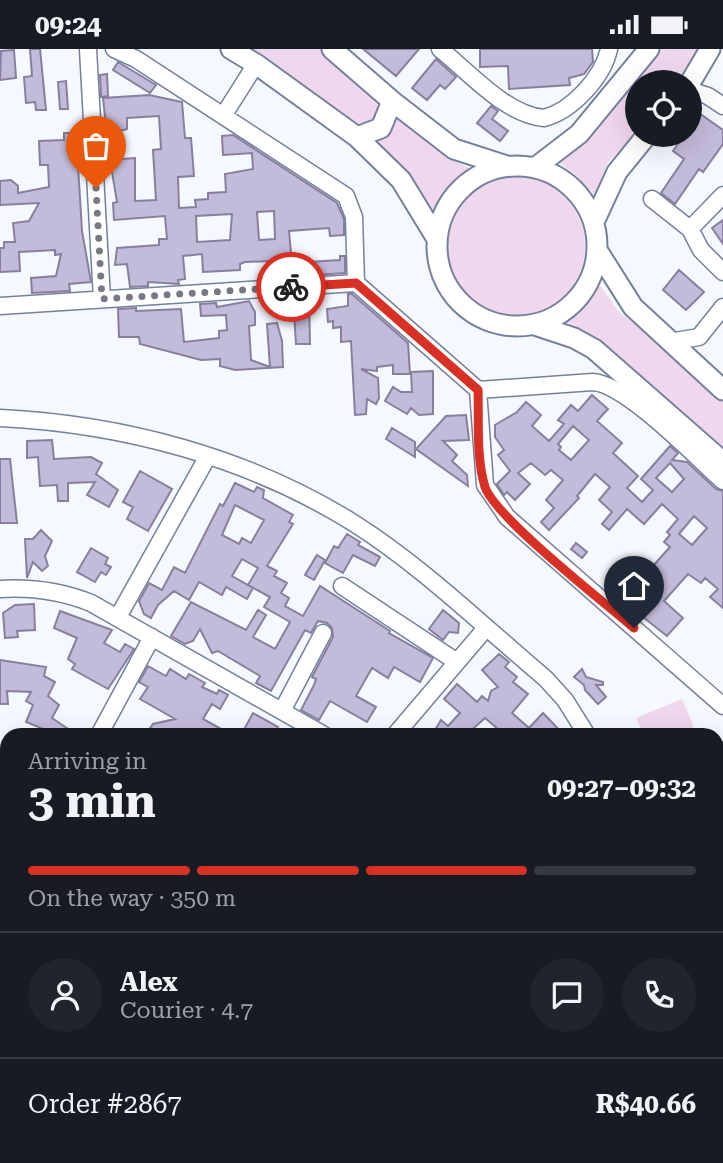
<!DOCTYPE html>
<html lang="en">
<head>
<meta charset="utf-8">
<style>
	body { margin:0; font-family:"Roboto Serif",serif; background:#20242c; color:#f1f3f6; height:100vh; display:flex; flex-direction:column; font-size:26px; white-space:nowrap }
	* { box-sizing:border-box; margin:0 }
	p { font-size:23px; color:#9ea1a6 }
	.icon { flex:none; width:38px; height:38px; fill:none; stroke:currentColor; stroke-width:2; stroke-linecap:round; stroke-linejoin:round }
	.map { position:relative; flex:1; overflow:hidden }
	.details { position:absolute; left:0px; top:679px; width:724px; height:436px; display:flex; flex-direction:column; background:#171b24; border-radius:21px 21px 0 0; box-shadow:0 7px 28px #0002 }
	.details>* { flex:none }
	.fabs { position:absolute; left:625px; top:21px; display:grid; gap:14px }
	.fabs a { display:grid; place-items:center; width:77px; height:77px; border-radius:50%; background:#171b24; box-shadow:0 7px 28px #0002; font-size:35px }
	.pin { position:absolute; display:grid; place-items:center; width:60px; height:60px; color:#fff; margin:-72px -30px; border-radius:50% 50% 50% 0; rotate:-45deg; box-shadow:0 0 7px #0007 }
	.pin .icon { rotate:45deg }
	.courier { position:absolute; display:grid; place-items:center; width:70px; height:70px; margin:-35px; border:5px solid #d93025; border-radius:50%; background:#fff; color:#222; box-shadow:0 2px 9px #0007 }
	.overview em { font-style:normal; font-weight:700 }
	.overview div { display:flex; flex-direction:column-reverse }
	.overview { display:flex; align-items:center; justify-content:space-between; height:119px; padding:0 28px }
	h1 { font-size:46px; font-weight:700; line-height:52px }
	.bar { display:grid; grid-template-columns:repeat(4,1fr); gap:10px 7px; align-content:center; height:84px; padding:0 28px }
	.bar i { height:9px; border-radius:5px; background:#363941 }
	.bar .selected { background:#d93025 }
	.bar p { grid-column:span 4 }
	.line { display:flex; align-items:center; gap:18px; padding:0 28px; border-top:2px solid #363941 }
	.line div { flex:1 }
	.round { display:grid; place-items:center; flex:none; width:74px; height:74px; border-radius:37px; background:#20242c }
	.status { display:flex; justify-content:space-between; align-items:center; height:49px; padding:0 35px; background:#171b24; direction:ltr }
	.status svg { height:19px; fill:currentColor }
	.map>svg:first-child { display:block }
	.green { fill:#efd7ed }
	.building { fill:#c3bbda; stroke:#877f9d; stroke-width:2; fill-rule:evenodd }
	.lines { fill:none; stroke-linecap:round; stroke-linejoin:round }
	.minor-casing { stroke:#75809d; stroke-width:19 }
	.major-casing { stroke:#75809d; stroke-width:23 }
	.minor { stroke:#fff; stroke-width:16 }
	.major { stroke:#fff; stroke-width:19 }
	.done { stroke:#767a84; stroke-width:7; stroke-dasharray:0 12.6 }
	.route { stroke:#d93025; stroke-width:9 }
</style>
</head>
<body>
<div class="status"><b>09:24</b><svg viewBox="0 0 49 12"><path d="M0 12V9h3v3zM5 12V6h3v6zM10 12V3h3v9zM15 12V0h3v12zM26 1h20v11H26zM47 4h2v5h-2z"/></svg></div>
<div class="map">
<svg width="723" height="1114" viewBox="0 0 723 1114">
	<rect width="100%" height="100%" fill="#f5f8fe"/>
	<path class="green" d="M244 0H322L365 39 381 61 369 78 356 73Z
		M654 0H704L681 33H637V84L608 113 595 146 575 125 553 109 586 91 614 59 618 46Z
		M398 63C421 88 441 107 472 120L453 134 434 166 394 108 370 92 384 87Z
		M445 197a70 70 0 1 1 140 0a70 70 0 1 1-140 0Z
		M595 229 618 262 723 347V405L614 302 596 288 560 269 581 253Z
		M682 650 694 678 677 686H644L636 669Z"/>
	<path class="building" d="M30 0H40L46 61H36L35 53 26 54 24 28 32 27Z
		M363 0H419L396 27Z
		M480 0H592L593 13 584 25 569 29 570 36 509 40 508 17 480 18Z
		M14 1 16 29 0 31 1 2Z
		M436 10 456 28 445 40 440 36 427 51 412 39Z
		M118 13 156 36 150 44 113 21Z
		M107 25 108 47 101 48 100 26Z
		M66 32 68 60H60L58 33Z
		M149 46 182 53 185 89H191L194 127 178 128 179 159 196 158 195 151 208 150V144L226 143 225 125 253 120 252 104 223 106 222 87 233 86 337 154 344 170V186L330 187 329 179 289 182 292 214 340 211V207H345V224L271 229V212L245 213 240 215V221L203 223 202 205 183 207 185 230 178 231 179 235 148 233V237L130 238 127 215 115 216 117 199 159 196V190H167L165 167 114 171 113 154 117 153 110 111 135 109V152L156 151 153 101 161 100 159 67 127 69V80L107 86 103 49ZM274 162 275 190 259 191 257 163ZM232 165 230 191 197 193 196 167Z
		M491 57 498 62 492 70 508 82 500 92 477 74Z
		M699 64 723 81V95L703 123 699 120 675 155 661 144 684 110 673 102 684 86H690V78Z
		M64 84H76L82 182 91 233 69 235 70 242 32 244 31 229 56 227 61 205 55 206V201L19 203 20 222 0 223V199H4V193H15L13 174 29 172 39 154 0 156V132L11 131 18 137V144L49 138 48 116H40L39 92 64 91Z
		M723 171V195L712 179Z
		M679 221 704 243 686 261 663 241Z
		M348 245H352L408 294 410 325H393V316L377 318V322L361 320 378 329 379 349 376 355 367 350 366 365 355 366 351 292 341 293V278L333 279V272L328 273 327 260 348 257Z
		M309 248 310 295H296L293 249Z
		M249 252 255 263V276L249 277 251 311 270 318 267 275 277 274 282 292 283 318 235 321 220 317V310L201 311 140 295 139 288H119L118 260 136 259V262L181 260 184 293 219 289V282L227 281 226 266 201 267 200 255 216 254 217 258Z
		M433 322V365L419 366 411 359 407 365 385 352 393 338 401 343H412L411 323Z
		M592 346 608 360 597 372 622 394 613 404 638 427 627 439 642 453 653 441 641 430 670 397 678 404 672 411 687 413 716 440 723 442V559L710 548 718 540 705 529 701 534 688 525 664 552 683 569 667 587 629 557 636 548 641 553 661 533 653 526 657 522 652 518 670 498 664 493 670 486 667 483 678 470 662 455 644 475 627 460 609 481 602 475 612 463 599 451 610 438 595 425 577 447 579 449 549 481 541 473 554 459 546 451 563 431 551 421 545 426 531 414 518 424 530 435 515 451 507 443 504 446 497 435 510 422 498 406 504 401 495 388V376L517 363 526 353 541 366 532 377 549 392 564 375 558 371 571 356 578 362ZM573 377 589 391 571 411 559 401 561 398 558 395ZM670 414 684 430 672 443 656 429ZM694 467 707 479 692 496 679 485Z
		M466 366 469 391 443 392 457 406 452 412 467 426 468 437 416 400 446 367Z
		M392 379 415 393V408L386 390Z
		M52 391 54 410 91 408 102 414 96 425 118 441 109 458 87 446 95 433 68 434V452H58L57 436 40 437 38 408 27 409V392Z
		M0 410H10L17 474H0Z
		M140 422 172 440 148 482 127 470 133 458 123 453Z
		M235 434 254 443 257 438 264 441 263 449 293 466 289 473 293 475 267 517 277 522 274 527 287 534 281 544 289 549 285 557 303 567 320 537 390 582 389 584 433 609 420 633 394 618 388 629 372 619 356 647 376 658 367 673 330 652 319 671 301 661 314 636 316 630 312 628 333 588 332 579 327 574 318 572 311 584 305 581 271 642 256 634 260 627 218 602 212 604 200 580 193 592 185 595 171 587 191 553 246 581 258 561 266 566 253 588 275 600 290 573 264 558 270 548 248 536 258 519 242 510 232 527 253 539 247 550 226 538 222 546 199 533 189 551 174 542 158 556 151 569 144 565 139 552 149 534 162 541 174 518 185 524 220 455 223 457ZM235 456 264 471 251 494 242 489 239 495 222 486Z
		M41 481 52 492 45 507 48 517 42 522 33 513 27 529 25 490H33Z
		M347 485 360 493 358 496 380 508 375 517 353 506 343 524 325 514 334 497 338 499Z
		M576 494 587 503 582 509 571 500Z
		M91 499 108 509 105 515 111 518 106 526 101 523 95 533 77 523Z
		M317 506 325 511 314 531 305 526Z
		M34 555 35 581 17 582 18 588 5 589 3 564 15 556Z
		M443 561 459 574 458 584 449 583 443 591 429 580Z
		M60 562 112 581 104 594 120 603 125 595 134 600 108 640 72 620 75 615 68 610 77 589 54 579Z
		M499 605 509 613 505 618 517 628 513 633 528 645 512 664 529 679 543 664 564 686H492L498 680 485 669 466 686H432L441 671 448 677 460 664 444 650 457 635 477 653 482 647 488 652 491 642 498 638 482 621Z
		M0 611 46 618 44 627 55 633 48 647 59 656 52 669 77 686H58L26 673 33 656 26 652 31 643 7 642 8 655H0Z
		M148 617 166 627 170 620 186 630 189 625 205 634 202 638 217 645 219 641 228 646 220 660 212 655 203 670 232 686H156L148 682 153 675 175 670 140 650 148 638 139 633Z
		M582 620 586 628 603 633V636H596L606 648 598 655 585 641 584 636 574 628Z
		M253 664 278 678 274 686H241Z"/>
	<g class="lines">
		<defs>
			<path id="minor" d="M88 0 102 250
				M114 0 136 10 346 147 354 168 356 234
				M440 0C469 23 506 66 544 69 572 62 603 28 609 0
				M690 41 708 47 723 57
				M223 67 256 15
				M652 150 690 180 701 201 723 223
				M690 180 723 146
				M0 257 356 234 478 341 485 436 507 468 723 657
				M669 293 699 288 723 258
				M478 341 593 333C626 335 696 408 723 432
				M0 369C123 375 247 408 352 473 422 517 483 577 546 630L565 651 587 686
				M342 537 457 613
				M0 540C33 538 61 542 91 554L324 686
				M118 568 208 407
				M282 662 323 584
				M99 686 152 588
				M395 686 486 579
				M0 713 7 714
				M718 819 723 823
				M0 891 7 895
				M718 892 723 884
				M718 944 723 959
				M0 1083 7 1087
				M43 1108 54 1114
				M196 1108 206 1114
				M421 1108 423 1114
				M601 1108 604 1114
				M177 1114 181 1108"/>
			<path id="major" d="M231 0 256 15 357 88 401 131 437 190
				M332 0 392 52 454 100 507 117
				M690 34 710 0
				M357 88 381 79 392 52
				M437 197a80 80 0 1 1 160 0a80 80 0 1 1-160 0Z
				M536 118 579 85 649 0
				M594 173 617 123 647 86
				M597 201 633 258 723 341
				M535 276 574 289 594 300 723 413"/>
		</defs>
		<use href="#minor" class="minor-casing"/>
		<use href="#major" class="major-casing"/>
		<use href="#minor" class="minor"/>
		<use href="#major" class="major"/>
	</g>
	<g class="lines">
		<path class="done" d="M96 139 102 250 291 238"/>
		<path class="route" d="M291 238 356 234 478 341C479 372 476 409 485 438 495 468 605 554 634 579"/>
	</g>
</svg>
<div class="fabs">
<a><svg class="icon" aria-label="locate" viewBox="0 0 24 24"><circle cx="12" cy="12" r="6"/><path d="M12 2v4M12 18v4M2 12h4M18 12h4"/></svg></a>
</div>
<div class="pin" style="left:96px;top:139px;background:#ea580c"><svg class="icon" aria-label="bag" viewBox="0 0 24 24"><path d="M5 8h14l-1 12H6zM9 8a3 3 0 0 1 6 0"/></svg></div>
<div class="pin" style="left:634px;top:579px;background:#1f2937"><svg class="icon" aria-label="home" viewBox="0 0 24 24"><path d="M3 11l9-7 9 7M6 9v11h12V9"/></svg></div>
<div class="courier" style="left:291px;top:238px"><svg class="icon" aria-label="bike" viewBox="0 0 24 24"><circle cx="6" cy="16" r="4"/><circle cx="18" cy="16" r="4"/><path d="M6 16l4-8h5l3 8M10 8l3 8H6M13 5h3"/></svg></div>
<section class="details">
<div class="overview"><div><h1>3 min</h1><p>Arriving in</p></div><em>09:27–09:32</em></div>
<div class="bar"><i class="selected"></i><i class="selected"></i><i class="selected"></i><i></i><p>On the way · 350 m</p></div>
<div class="line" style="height:126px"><a class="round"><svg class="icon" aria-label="person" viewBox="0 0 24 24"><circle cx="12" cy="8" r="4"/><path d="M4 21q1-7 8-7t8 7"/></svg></a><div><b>Alex</b><p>Courier · 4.7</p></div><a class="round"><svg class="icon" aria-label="chat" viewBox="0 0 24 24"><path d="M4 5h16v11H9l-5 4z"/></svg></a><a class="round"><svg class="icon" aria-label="phone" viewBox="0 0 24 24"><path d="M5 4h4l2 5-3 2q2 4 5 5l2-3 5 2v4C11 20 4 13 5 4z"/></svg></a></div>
<div class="line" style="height:91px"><div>Order #2867</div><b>R$40.66</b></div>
</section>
</div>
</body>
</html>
